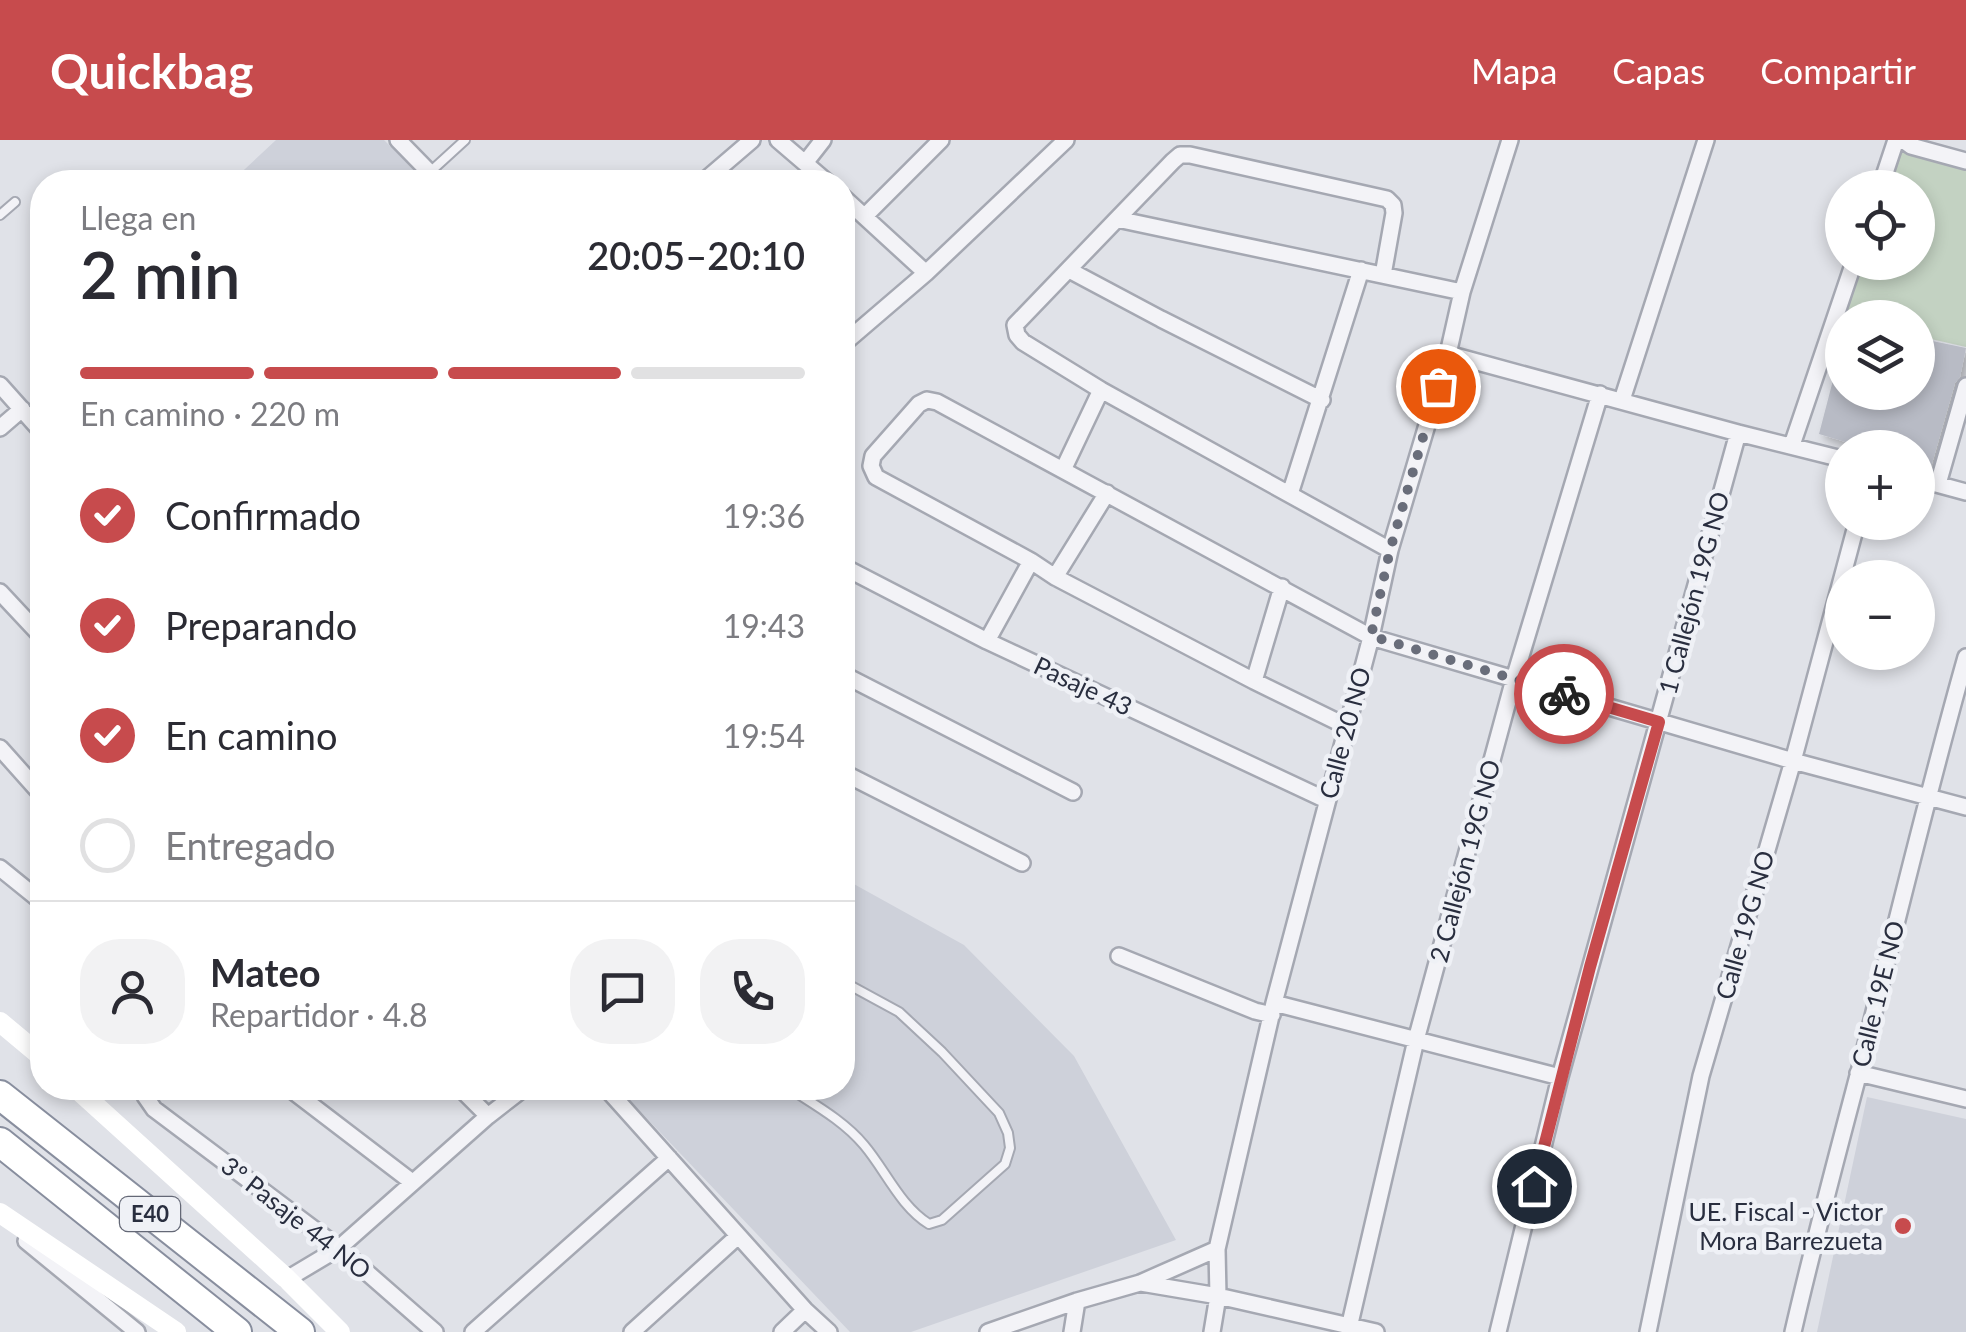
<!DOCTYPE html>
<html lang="es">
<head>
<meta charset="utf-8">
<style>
	body { margin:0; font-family:Lato,sans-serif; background:#f2f2f3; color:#2b2b33; height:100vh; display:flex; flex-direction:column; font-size:38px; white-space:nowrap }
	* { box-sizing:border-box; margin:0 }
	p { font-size:32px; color:#7c7c81 }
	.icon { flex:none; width:55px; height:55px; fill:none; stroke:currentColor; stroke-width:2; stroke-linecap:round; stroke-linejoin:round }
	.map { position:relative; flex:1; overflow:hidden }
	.drawer { position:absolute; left:30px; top:30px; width:825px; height:930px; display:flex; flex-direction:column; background:#fff; border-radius:40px; box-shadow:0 5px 15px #0003 }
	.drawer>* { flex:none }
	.controls { position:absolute; left:1825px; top:30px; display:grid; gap:20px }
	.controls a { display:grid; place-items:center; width:110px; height:110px; border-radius:50%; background:#fff; box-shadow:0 5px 15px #0003; font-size:50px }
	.pin { position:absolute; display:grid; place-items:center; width:85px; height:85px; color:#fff; margin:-42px; border:5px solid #fff; border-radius:50%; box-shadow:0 2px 10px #0007 }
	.courier { position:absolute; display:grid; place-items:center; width:100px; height:100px; margin:-50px; border:8px solid #c74b4d; border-radius:50%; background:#fff; color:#222; box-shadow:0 2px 12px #0007 }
	.overview em { font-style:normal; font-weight:600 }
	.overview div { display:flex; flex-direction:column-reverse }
	.overview { display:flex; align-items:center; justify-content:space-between; height:170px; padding:0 50px }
	h1 { font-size:65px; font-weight:600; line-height:75px }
	.bar { display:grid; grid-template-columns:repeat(4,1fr); gap:15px 10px; align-content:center; height:120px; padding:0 50px }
	.bar i { height:12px; border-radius:8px; background:#e1e1e2 }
	.bar .current { background:#c74b4d }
	.bar p { grid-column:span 4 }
	.line { display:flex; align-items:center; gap:25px; padding:0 50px; border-top:2px solid #e1e1e2 }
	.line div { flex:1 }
	.round { display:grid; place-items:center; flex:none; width:105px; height:105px; border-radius:40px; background:#f2f2f3 }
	ol { padding:0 50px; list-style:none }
	li { display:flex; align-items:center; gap:30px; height:110px }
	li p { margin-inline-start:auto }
	li .icon { padding:10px; border-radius:50%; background:#c74b4d; color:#fff; stroke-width:4 }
	li:last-child { color:#7c7c81 }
	li i { width:55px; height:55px; border:5px solid #e1e1e2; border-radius:50% }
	header { display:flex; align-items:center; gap:60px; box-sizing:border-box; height:140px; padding:0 50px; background:#c74b4d; color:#fff }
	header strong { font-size:48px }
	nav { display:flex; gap:55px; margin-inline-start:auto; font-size:35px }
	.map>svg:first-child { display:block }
	.built { fill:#ced1da }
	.green { fill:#c3d2c2 }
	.building { fill:#b8bbc5; filter:url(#shadow) }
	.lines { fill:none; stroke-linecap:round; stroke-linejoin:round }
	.lane-casing { stroke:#a5a8b2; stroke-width:12 }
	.street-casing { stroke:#a5a8b2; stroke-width:20 }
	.highway-casing { stroke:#888e9e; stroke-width:32 }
	.lane { stroke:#f3f3f7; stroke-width:8 }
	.street { stroke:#f3f3f7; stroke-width:15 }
	.secondary { stroke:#fff; stroke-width:20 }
	.highway { stroke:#fff; stroke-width:28 }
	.done { stroke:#696d7a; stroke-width:10; stroke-dasharray:0 18 }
	.route { stroke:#c74b4d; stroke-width:12 }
	.poi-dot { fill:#c74b4d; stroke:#eff1f6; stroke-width:4 }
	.labels { text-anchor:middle; stroke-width:9; stroke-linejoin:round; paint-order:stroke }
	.shield { fill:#eff1f6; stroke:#646876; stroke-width:2.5 }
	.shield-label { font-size:22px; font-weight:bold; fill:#292e3f }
	.street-label { font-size:25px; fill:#292e3f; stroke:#eff1f6 }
	.poi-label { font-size:25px; fill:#292e3f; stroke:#eff1f6; text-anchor:end }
</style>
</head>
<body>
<header>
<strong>Quickbag</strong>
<nav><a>Mapa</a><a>Capas</a><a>Compartir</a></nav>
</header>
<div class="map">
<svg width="1966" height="1192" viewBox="0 0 1966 1192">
	<defs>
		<filter id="shadow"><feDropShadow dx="5" dy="5" stdDeviation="5" flood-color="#0004"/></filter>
	</defs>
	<rect width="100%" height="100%" fill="#e0e2e8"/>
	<path class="built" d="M276 0H384L426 42H231Z
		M843 738 964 805 1074 916 1176 1100 911 1192H850L618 948H842Z
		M1867 957 1966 979V1192H1817Z"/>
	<path class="green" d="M1899 7 1966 27V207L1918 196V178H1843L1863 123 1918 122V48L1887 47Z"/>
	<path class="building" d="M1918 198 1966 208 1960 237 1955 243 1931 327 1918 322V308H1866L1819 294 1838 221 1842 222V252H1918Z"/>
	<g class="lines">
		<defs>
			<path id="lane" d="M430 32 465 0
				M0 75 15 62
				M789 948C815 965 844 981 864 1005 886 1031 900 1066 929 1084L942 1080 1005 1024 1010 1008 1008 993 999 973 942 912 899 872 842 841"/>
			<path id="street" d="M398 0 439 42
				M778 0 827 42
				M1903 0 1911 6 1966 21
				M805 23 823 0
				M703 42 752 0
				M1880 48 1896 0
				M842 56 926 133
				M865 76 941 0
				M1117 79 1173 21 1180 15H1190L1387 59 1393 65 1394 73 1383 135
				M1069 130 1161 179 1322 260
				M842 205 926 133 1066 0
				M1448 214 1738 293 1842 319
				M0 245 42 292
				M1622 260 1706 0
				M0 288 22 269
				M1792 305 1854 122
				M1063 330 1101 250
				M1918 339 1966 352
				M1938 344 1966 246
				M1290 354 1361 130
				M1390 410 1101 250 1023 202 1017 195 1015 185 1117 79 1462 152
				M842 426 987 501 1326 660
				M1055 437 1107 353
				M0 452 42 497
				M987 501 1031 421
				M842 534 1073 652
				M1254 541 1282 447
				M1346 586 1254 541 1055 437 1031 421 876 337 871 326 873 316 919 264 927 260 937 262 1371 497 1793 621 1966 667
				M0 608 42 655
				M842 632 1022 723
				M0 728 42 762
				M1119 816 1255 871 1272 875
				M1274 863 1560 937
				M1858 933 1966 959
				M146 948 145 956 154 969 339 1108 435 1192
				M289 948 412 1042
				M460 948 488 976
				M606 948 805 1170 829 1192
				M26 1101 137 1192
				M287 1139 339 1108 488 976 524 948
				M1141 1143 1218 1156 1376 1192
				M473 1192 669 1018
				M632 1192 738 1096
				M782 1192 805 1170
				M988 1192 1077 1161 1140 1143 1217 1109
				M1072 1192 1077 1161
				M1212 1192 1218 1156 1217 1109 1274 863 1371 497 1390 410 1448 214 1462 152 1510 0
				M1348 1192 1416 900 1514 539 1600 254
				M1498 1192 1560 937 1738 293
				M1648 1192 1701 936 1793 621 1857 382
				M1793 1192C1813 1105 1836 1019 1859 932 1894 793 1927 655 1966 517"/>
			<path id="highway" d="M0 955 300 1192
				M0 1002 237 1192"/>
		</defs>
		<use href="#lane" class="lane-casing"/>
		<use href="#street" class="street-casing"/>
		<use href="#highway" class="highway-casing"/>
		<use href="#lane" class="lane"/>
		<use href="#street" class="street"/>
		<path class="secondary" d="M0 882 42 917
			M76 948 287 1139 340 1192
			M0 1073 176 1192"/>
		<use href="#highway" class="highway"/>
	</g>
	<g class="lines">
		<path class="done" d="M1438 246 1390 410 1371 496 1564 554"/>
		<path class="route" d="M1534 1046 1590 827 1659 582 1564 554"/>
	</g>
	<circle class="poi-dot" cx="1903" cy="1086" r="10"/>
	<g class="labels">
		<rect class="shield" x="120" y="1057" width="60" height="34" rx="8"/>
		<g class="shield-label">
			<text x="150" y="1082">E40</text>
		</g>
		<g class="street-label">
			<text transform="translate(1694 453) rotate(-75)" y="9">1 Callejón 19G NO</text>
			<text transform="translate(1083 546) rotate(25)" y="9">Pasaje 43</text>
			<text transform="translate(1345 593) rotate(-75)" y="9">Calle 20 NO</text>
			<text transform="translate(1465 721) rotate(-75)" y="9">2 Callejón 19G NO</text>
			<text transform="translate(1745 785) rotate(-74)" y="9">Calle 19G NO</text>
			<text transform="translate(1878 854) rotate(-76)" y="9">Calle 19E NO</text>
			<text transform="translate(296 1078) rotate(38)" y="9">3º Pasaje 44 NO</text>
		</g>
		<g class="poi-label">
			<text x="1883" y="1081">UE. Fiscal - Victor<tspan x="1883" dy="29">Mora Barrezueta</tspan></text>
		</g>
	</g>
</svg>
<div class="controls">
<a><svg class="icon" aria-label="locate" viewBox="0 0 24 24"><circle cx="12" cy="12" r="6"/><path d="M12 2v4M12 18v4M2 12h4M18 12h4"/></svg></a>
<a><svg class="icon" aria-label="layers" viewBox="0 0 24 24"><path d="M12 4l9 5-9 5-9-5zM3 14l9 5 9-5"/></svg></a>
<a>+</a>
<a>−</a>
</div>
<div class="pin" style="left:1438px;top:246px;background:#ea580c"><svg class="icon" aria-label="bag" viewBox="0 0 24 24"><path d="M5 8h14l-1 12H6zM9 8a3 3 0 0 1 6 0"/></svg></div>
<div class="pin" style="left:1534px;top:1046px;background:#1f2937"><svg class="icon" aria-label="home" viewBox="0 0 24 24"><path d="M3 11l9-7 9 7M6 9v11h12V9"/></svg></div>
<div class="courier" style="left:1564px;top:554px"><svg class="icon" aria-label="bike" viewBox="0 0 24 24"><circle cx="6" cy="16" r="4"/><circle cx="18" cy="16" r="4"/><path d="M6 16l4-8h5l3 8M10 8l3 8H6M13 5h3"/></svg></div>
<section class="drawer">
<div class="overview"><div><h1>2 min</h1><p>Llega en</p></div><em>20:05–20:10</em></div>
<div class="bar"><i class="current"></i><i class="current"></i><i class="current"></i><i></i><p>En camino · 220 m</p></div>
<ol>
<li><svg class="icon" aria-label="check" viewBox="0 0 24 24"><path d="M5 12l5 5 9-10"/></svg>Confirmado<p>19:36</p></li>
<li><svg class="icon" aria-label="check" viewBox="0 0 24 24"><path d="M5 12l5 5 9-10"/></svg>Preparando<p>19:43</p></li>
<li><svg class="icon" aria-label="check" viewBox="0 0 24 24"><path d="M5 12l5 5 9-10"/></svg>En camino<p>19:54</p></li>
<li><i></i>Entregado</li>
</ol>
<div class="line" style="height:180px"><a class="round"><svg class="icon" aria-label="person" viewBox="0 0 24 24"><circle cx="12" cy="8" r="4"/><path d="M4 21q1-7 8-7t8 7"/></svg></a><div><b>Mateo</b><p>Repartidor · 4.8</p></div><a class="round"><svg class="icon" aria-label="chat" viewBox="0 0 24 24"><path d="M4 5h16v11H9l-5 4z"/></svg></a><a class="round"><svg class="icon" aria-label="phone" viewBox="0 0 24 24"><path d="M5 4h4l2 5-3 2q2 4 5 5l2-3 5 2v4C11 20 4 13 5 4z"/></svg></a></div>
</section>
</div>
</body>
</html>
